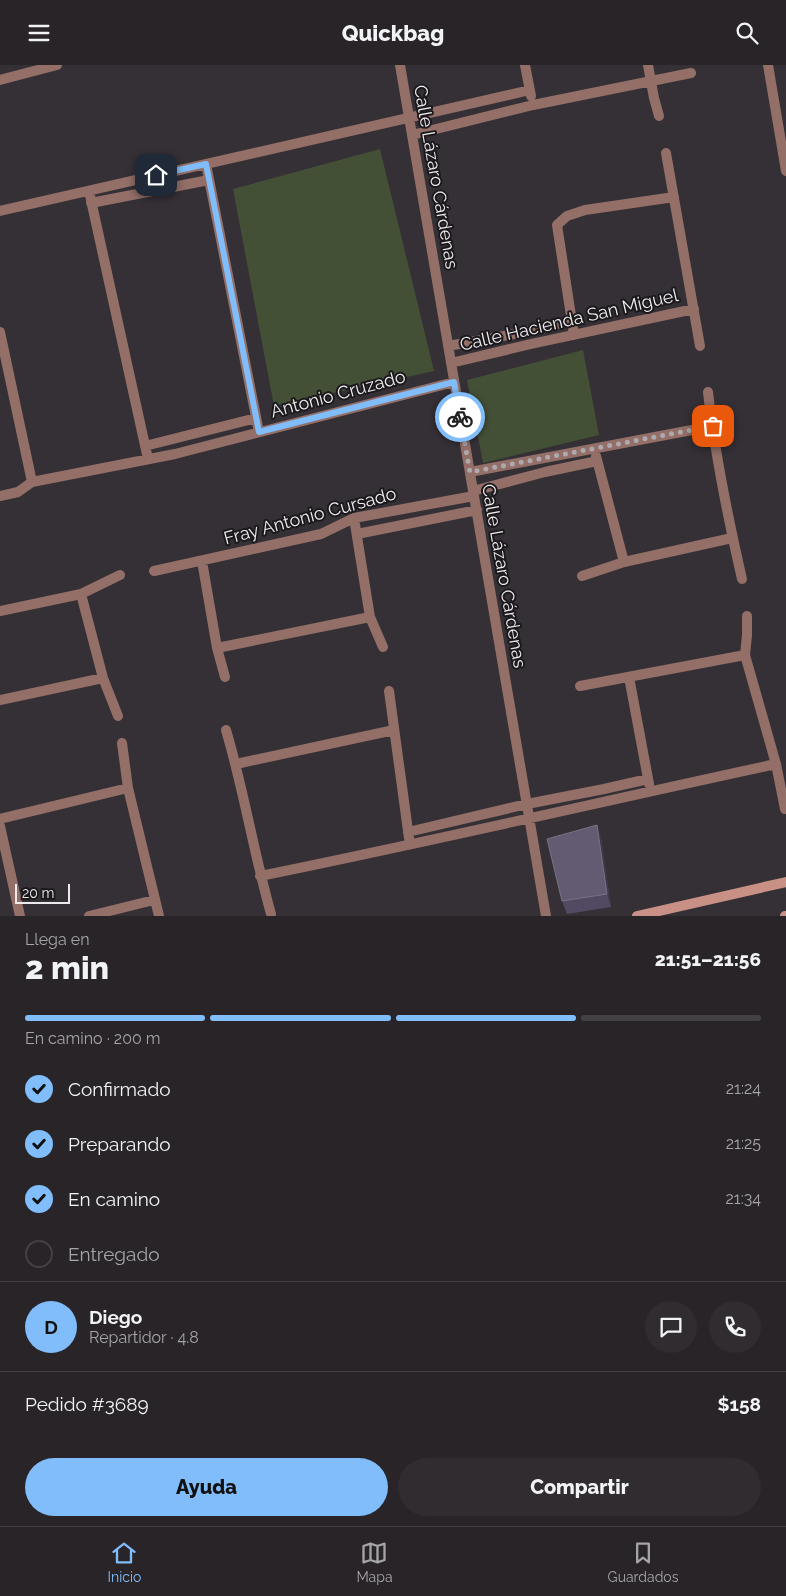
<!DOCTYPE html>
<html lang="es">
<head>
<meta charset="utf-8">
<style>
	body { margin:0; font-family:Raleway,sans-serif; background:#302c30; color:#f1f3f6; height:100vh; display:flex; flex-direction:column; font-size:19px; white-space:nowrap }
	* { box-sizing:border-box; margin:0 }
	p { font-size:16px; color:#a5a4a8 }
	.icon { flex:none; width:28px; height:28px; fill:none; stroke:currentColor; stroke-width:2; stroke-linecap:round; stroke-linejoin:round }
	.map { position:relative; height:851px; overflow:hidden }
	.panel { display:flex; flex-direction:column; background:#282428; flex:1 }
	.panel>* { flex:none }
	.scale { position:absolute; left:15px; bottom:12px; width:55px; box-sizing:border-box; padding-left:5px; border:2px solid #edeaee; border-top:0; font-size:14px; line-height:18px; white-space:nowrap; color:#edeaee; -webkit-text-stroke:4px #1b191c; paint-order:stroke }
	.pin { position:absolute; display:grid; place-items:center; width:42px; height:42px; color:#fff; margin:-21px; border-radius:10px; box-shadow:0 2px 8px #0006 }
	.courier { position:absolute; display:grid; place-items:center; width:50px; height:50px; margin:-25px; border:4px solid #80bdfa; border-radius:50%; background:#fff; color:#222; box-shadow:0 1px 6px #0007 }
	.headline em { font-style:normal; font-weight:800 }
	.headline div { display:flex; flex-direction:column-reverse }
	.headline { display:flex; align-items:center; justify-content:space-between; height:85px; padding:0 25px }
	h1 { font-size:32px; font-weight:800; line-height:38px }
	.bar { display:grid; grid-template-columns:repeat(4,1fr); gap:8px 5px; align-content:center; height:60px; padding:0 25px }
	.bar i { height:6px; border-radius:4px; background:#444145 }
	.bar .on { background:#80bdfa }
	.bar p { grid-column:span 4 }
	.line { display:flex; align-items:center; gap:12px; padding:0 25px; border-top:1px solid #444145 }
	.line div { flex:1 }
	.round { display:grid; place-items:center; flex:none; width:52px; height:52px; border-radius:26px; background:#302c30 }
	ol { padding:0 25px; list-style:none }
	li { display:flex; align-items:center; gap:15px; height:55px }
	li p { margin-inline-start:auto }
	li .icon { padding:5px; border-radius:50%; background:#80bdfa; color:#111; stroke-width:4 }
	li:last-child { color:#a5a4a8 }
	li i { width:28px; height:28px; border:2px solid #444145; border-radius:50% }
	.cta { display:flex; gap:10px; margin-top:auto; padding:10px 25px }
	.cta a { flex:1; height:58px; border-radius:30px; background:#80bdfa; color:#111; font-size:20px; font-weight:800; line-height:58px; text-align:center }
	.cta a+a { background:#302c30; color:#f1f3f6 }
	header { display:flex; justify-content:space-between; align-items:center; height:65px; padding:0 25px; background:#282428; font-size:22px; font-weight:800 }
	.tabs { display:flex; justify-content:space-around; align-items:center; height:70px; border-top:1px solid #444145; background:#282428; font-size:14px; color:#a5a4a8 }
	.tabs a { display:grid; justify-items:center; gap:2px }
	.tabs .on { color:#80bdfa }
	.map>svg:first-child { display:block }
	.green { fill:#435036 }
	.lines { fill:none; stroke-linecap:round; stroke-linejoin:round }
	.street { stroke:#936f68; stroke-width:10 }
	.secondary { stroke:#c99185; stroke-width:10 }
	.wall { fill:#524a62 }
	.shaded-wall { fill:#3f384a }
	.building { fill:#625b72; stroke:#787285 }
	.done { stroke:#ada9ae; stroke-width:5; stroke-dasharray:0 9 }
	.route { stroke:#80bdfa; stroke-width:6 }
	.labels { text-anchor:middle; stroke-width:4; stroke-linejoin:round; paint-order:stroke }
	.street-label { font-size:18px; fill:#edeaee; stroke:#1b191c }
</style>
</head>
<body>
<header><svg class="icon" aria-label="menu" viewBox="0 0 24 24"><path d="M4 6h16M4 12h16M4 18h16"/></svg>Quickbag<svg class="icon" aria-label="search" viewBox="0 0 24 24"><circle cx="10" cy="10" r="6"/><path d="M15 15l6 6"/></svg></header>
<div class="map">
<svg width="786" height="851" viewBox="0 0 786 851">
	<rect width="100%" height="100%" fill="#353036"/>
	<path class="green" d="M380 84 434 306 274 341 233 124Z
		M583 285 599 370 483 398 467 315Z"/>
	<g class="lines">
		<path class="street" d="M400 0 546 851
			M525 0 531 31
			M648 0 654 33 659 51
			M768 0 786 106
			M0 15 57 0
			M412 70 533 40 691 8
			M666 88 700 281
			M206 99 259 367
			M89 126 148 394
			M91 138 209 115
			M0 146 530 25
			M0 267 32 417
			M574 270 557 160 567 151 585 145 674 132
			M448 281 514 269 571 256
			M451 298 531 279 694 244
			M708 327C715 390 728 453 742 514
			M145 381 256 353
			M596 391 624 497
			M470 407 713 361
			M473 426 545 407 597 396
			M0 431 18 427 32 417 175 389 454 317
			M354 453 370 552 383 582
			M357 469 477 445
			M202 496 217 583 225 612
			M154 506 321 469 354 453 474 431
			M582 511 624 497 732 473
			M81 529 103 613 118 651
			M0 546 81 529 120 510
			M747 551V570L745 590 776 699 785 744
			M217 583 370 552
			M629 612 649 719
			M580 621 745 590
			M389 626 409 773
			M0 635 103 613
			M226 665C244 726 254 789 271 849
			M122 678 128 723 159 851
			M236 699 394 665
			M0 754 128 723
			M0 761 20 851
			M408 767 527 739 604 724 648 714
			M260 811C433 776 604 736 776 699
			M89 851 154 835"/>
		<path class="secondary" d="M637 851 786 817
			M785 851H786"/>
	</g>
	<path class="wall" d="M601 773 611 842 567 849 562 836Z"/>
	<path class="shaded-wall" d="M597 760 601 773 611 842 607 829Z"/>
	<path class="building" d="M597 760 607 829 562 836 547 774Z"/>
	<g class="lines">
		<path class="done" d="M460 352 470 407 713 361"/>
		<path class="route" d="M156 110 206 99 259 367 454 317 460 352"/>
	</g>
	<g class="labels">
		<g class="street-label">
			<text transform="translate(436 112) rotate(80)" y="6">Calle Lázaro Cárdenas</text>
			<text transform="translate(569 255) rotate(-13)" y="6">Calle Hacienda San Miguel</text>
			<text transform="translate(338 329) rotate(-15)" y="6">Antonio Cruzado</text>
			<text transform="translate(310 451) rotate(-15)" y="6">Fray Antonio Cursado</text>
			<text transform="translate(504 511) rotate(80)" y="6">Calle Lázaro Cárdenas</text>
		</g>
	</g>
</svg>
<div class="scale">20 m</div>
<div class="pin" style="left:713px;top:361px;background:#ea580c"><svg class="icon" aria-label="bag" viewBox="0 0 24 24"><path d="M5 8h14l-1 12H6zM9 8a3 3 0 0 1 6 0"/></svg></div>
<div class="pin" style="left:156px;top:110px;background:#1f2937"><svg class="icon" aria-label="home" viewBox="0 0 24 24"><path d="M3 11l9-7 9 7M6 9v11h12V9"/></svg></div>
<div class="courier" style="left:460px;top:352px"><svg class="icon" aria-label="bike" viewBox="0 0 24 24"><circle cx="6" cy="16" r="4"/><circle cx="18" cy="16" r="4"/><path d="M6 16l4-8h5l3 8M10 8l3 8H6M13 5h3"/></svg></div>
</div>
<section class="panel">
<div class="headline"><div><h1>2 min</h1><p>Llega en</p></div><em>21:51–21:56</em></div>
<div class="bar"><i class="on"></i><i class="on"></i><i class="on"></i><i></i><p>En camino · 200 m</p></div>
<ol>
<li><svg class="icon" aria-label="check" viewBox="0 0 24 24"><path d="M5 12l5 5 9-10"/></svg>Confirmado<p>21:24</p></li>
<li><svg class="icon" aria-label="check" viewBox="0 0 24 24"><path d="M5 12l5 5 9-10"/></svg>Preparando<p>21:25</p></li>
<li><svg class="icon" aria-label="check" viewBox="0 0 24 24"><path d="M5 12l5 5 9-10"/></svg>En camino<p>21:34</p></li>
<li><i></i>Entregado</li>
</ol>
<div class="line" style="height:90px"><b class="round" style="background:#80bdfa;color:#111">D</b><div><b>Diego</b><p>Repartidor · 4.8</p></div><a class="round"><svg class="icon" aria-label="chat" viewBox="0 0 24 24"><path d="M4 5h16v11H9l-5 4z"/></svg></a><a class="round"><svg class="icon" aria-label="phone" viewBox="0 0 24 24"><path d="M5 4h4l2 5-3 2q2 4 5 5l2-3 5 2v4C11 20 4 13 5 4z"/></svg></a></div>
<div class="line" style="height:65px"><div>Pedido #3689</div><b>$158</b></div>
<div class="cta"><a>Ayuda</a><a>Compartir</a></div>
</section>
<nav class="tabs">
<a class="on"><svg class="icon" aria-label="home" viewBox="0 0 24 24"><path d="M3 11l9-7 9 7M6 9v11h12V9"/></svg>Inicio</a>
<a><svg class="icon" aria-label="map" viewBox="0 0 24 24"><path d="M3 6l6-2 6 2 6-2v14l-6 2-6-2-6 2zM9 4v14M15 6v14"/></svg>Mapa</a>
<a><svg class="icon" aria-label="saved" viewBox="0 0 24 24"><path d="M7 4h10v16l-5-4-5 4z"/></svg>Guardados</a>
</nav>
</body>
</html>
